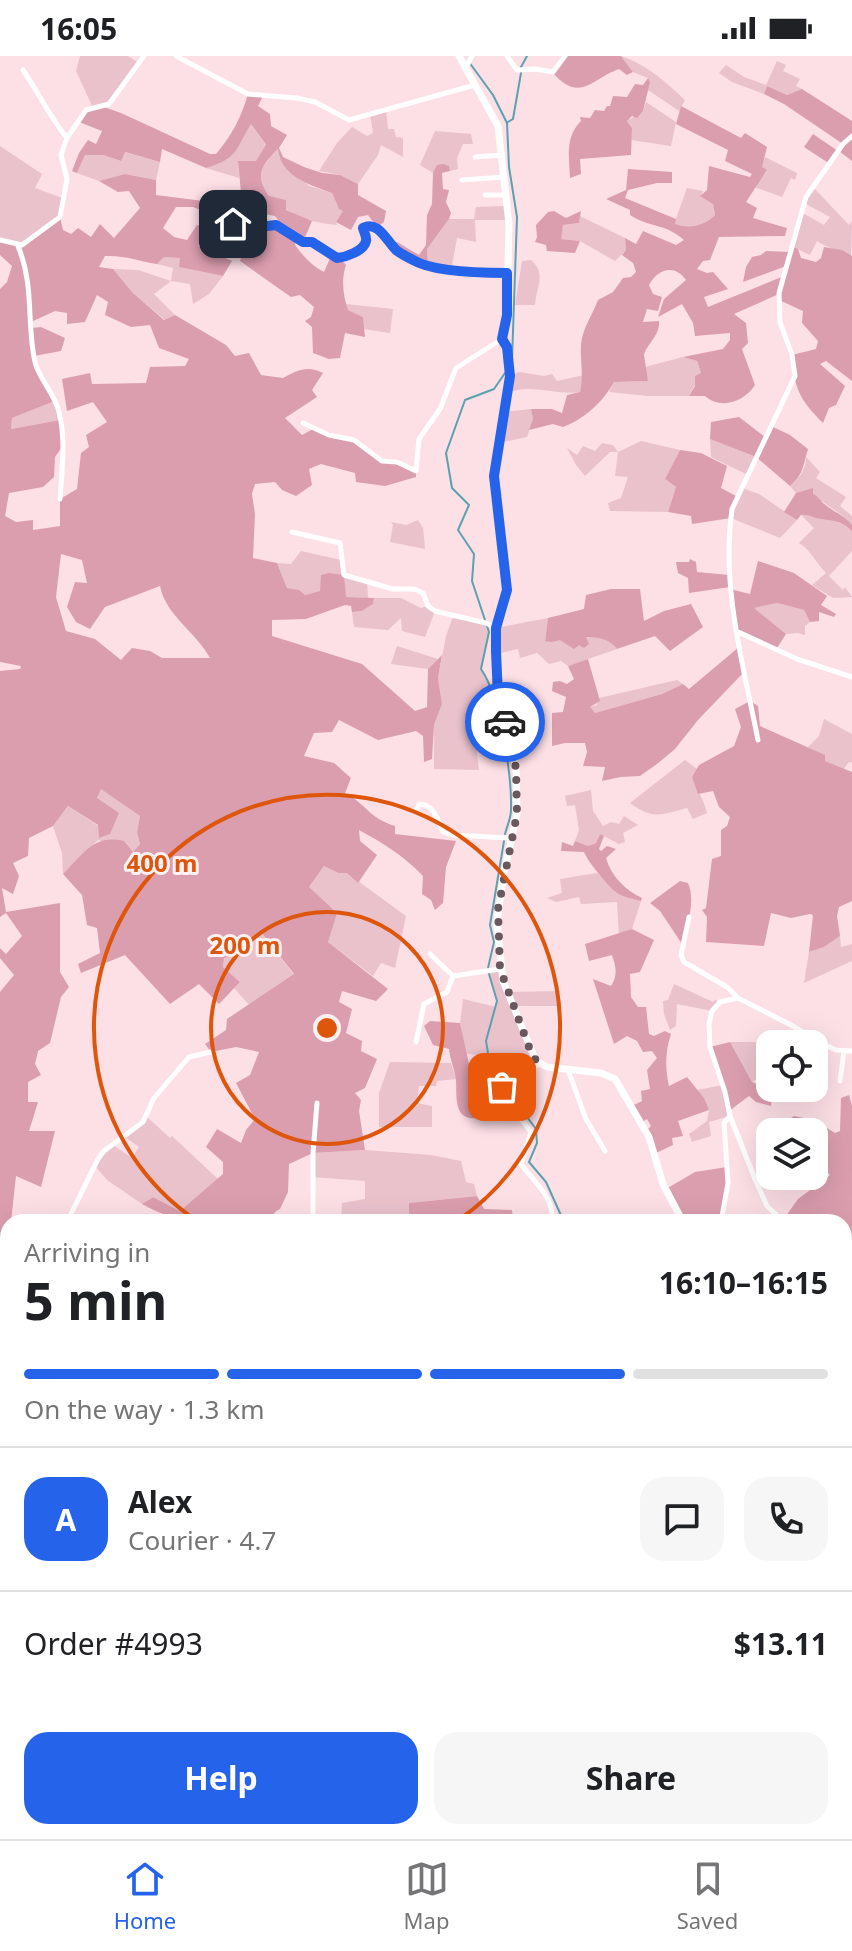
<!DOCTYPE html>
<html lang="en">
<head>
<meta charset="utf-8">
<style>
	body { margin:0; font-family:"Noto Sans",sans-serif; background:#f6f6f6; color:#202124; height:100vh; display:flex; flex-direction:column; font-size:30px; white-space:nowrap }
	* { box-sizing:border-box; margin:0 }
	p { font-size:26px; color:#757577 }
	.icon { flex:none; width:44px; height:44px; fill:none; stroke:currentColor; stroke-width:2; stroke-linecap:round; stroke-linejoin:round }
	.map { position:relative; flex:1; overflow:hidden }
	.panel { position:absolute; left:0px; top:1158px; width:852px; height:626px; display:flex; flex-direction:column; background:#fff; border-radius:24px 24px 0 0; box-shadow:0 8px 32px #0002 }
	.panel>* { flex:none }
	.buttons { position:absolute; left:756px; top:974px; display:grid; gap:16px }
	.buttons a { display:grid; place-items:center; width:72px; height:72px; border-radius:16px; background:#fff; box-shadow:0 8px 32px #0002; font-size:40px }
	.pin { position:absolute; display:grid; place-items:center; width:68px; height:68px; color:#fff; margin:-34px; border-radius:16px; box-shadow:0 4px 12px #0006 }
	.courier { position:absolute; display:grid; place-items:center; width:80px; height:80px; margin:-40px; border:6px solid #2563eb; border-radius:50%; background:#fff; color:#222; box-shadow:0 2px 10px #0007 }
	.headline em { font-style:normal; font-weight:700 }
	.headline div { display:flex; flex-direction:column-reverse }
	.headline { display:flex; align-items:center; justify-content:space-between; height:136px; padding:0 24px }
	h1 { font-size:52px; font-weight:700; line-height:60px }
	.bar { display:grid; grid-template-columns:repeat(4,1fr); gap:12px 8px; align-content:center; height:96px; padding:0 24px }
	.bar i { height:10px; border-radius:6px; background:#e0e0e0 }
	.bar .selected { background:#2563eb }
	.bar p { grid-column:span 4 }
	.line { display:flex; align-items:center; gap:20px; padding:0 24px; border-top:2px solid #e0e0e0 }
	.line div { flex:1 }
	.round { display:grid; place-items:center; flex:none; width:84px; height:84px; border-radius:24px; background:#f6f6f6 }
	.primary-button { display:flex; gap:16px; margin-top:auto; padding:16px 24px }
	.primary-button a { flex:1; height:92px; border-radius:24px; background:#2563eb; color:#fff; font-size:32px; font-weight:700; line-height:92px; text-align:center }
	.primary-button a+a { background:#f6f6f6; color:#202124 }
	.status { display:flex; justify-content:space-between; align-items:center; height:56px; padding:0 40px; background:#fff; direction:ltr }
	.status svg { height:22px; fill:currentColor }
	.dock { display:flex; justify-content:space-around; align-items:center; height:112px; border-top:2px solid #e0e0e0; background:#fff; font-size:22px; color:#757577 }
	.dock a { display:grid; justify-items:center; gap:4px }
	.dock .selected { color:#2563eb }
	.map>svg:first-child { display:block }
	.green { fill:#e9c2cc }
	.forest { fill:#db9eaf; fill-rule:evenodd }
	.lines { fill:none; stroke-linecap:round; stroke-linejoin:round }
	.stream { stroke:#59a2ae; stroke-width:2 }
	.street { stroke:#fff; stroke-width:5 }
	.secondary { stroke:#fff; stroke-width:7 }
	.done { stroke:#69585c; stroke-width:8; stroke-dasharray:0 14.4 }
	.route { stroke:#2563eb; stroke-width:10 }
	.ring { fill:none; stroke:#de550c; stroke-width:4 }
	.centre { fill:#de550c; stroke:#fef1f4; stroke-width:4 }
	.ring-label { font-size:24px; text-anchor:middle; font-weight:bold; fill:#de550c; stroke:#fef1f4; stroke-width:6; stroke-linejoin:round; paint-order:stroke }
</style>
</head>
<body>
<div class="status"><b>16:05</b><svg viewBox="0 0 49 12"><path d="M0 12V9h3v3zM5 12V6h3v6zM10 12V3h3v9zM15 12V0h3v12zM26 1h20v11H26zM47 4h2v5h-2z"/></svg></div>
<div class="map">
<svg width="852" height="1783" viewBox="0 0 852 1783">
	<rect width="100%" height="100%" fill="#fddfe6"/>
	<path class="green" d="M80 0H128L139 7 109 48 93 52 76 15Z
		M621 0C646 8 666 26 685 44L679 55 648 34V22L633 16Z
		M777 5 786 9 783 15 800 23 796 30 802 33 787 39 767 30 764 38 732 26 719 17 726 9 744 21 766 29Z
		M646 46 676 66 671 90 631 84 632 72 627 65 643 55Z
		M386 54 388 73H394L396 81 403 82V101L381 89 378 99 358 128 340 119 319 115 337 87 352 71 367 80 373 77 370 58Z
		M250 67 266 87 256 106 238 105 239 122 206 112C235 103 238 94 250 67Z
		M435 75 471 78 473 88H463L457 102 458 113 450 115 449 110 433 117 420 109Z
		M0 90 42 118 35 132 65 143 60 161 22 189 0 184Z
		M279 92V101L309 130 332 137 337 149 343 155 336 166 337 169C329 168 320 167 312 165 295 161 255 139 260 117 263 108 273 99 279 92Z
		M124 96 160 106 156 124 125 118 99 125 77 117 85 99H103L121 105Z
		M765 101 797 117 795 124 791 122 782 141 754 131 767 115 761 111Z
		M813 131 849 169 852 165 851 201C840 193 828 193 817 185L810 199 791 190 801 156 824 169 830 161 804 147Z
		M687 132 703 135 701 140 713 148 715 159C704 170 689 173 674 168Z
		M507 150 508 164H475L476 186 457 182 451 215 428 209 427 193 449 163H474L476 151Z
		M580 160 625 182 626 194 615 205 580 185 560 183 563 169 579 167Z
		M164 201 181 202 180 211 223 220 209 238 193 248 190 228 171 225 154 238 175 259 165 264 133 237 113 213 138 214 171 225 173 212 157 208Z
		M531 204C547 218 536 231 535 249H515L522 205Z
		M346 248 393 253 390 277 364 273 363 261 348 254Z
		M683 301 697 305 701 317 689 340H648L609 336 614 326 648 325 645 311Z
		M519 316 544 320 552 318 557 325 584 319 580 336C559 340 524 326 507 338L510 320Z
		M55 345 60 364 11 373 12 362Z
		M531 353 533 363 527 381 498 387 504 356Z
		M710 383 756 401 748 419 711 401Z
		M641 385 680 394 665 423 676 431 668 456 610 455 608 447 621 442 628 421 615 420 618 396H610L585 420 576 409 567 392 577 399 583 390 595 395 602 387 613 389 618 396Z
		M806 401 820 416 816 422 846 441 840 450 852 460V469C841 456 825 449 813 438V433L796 437 790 430C800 421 806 414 806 401Z
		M742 432 759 438 797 464 780 482 731 462Z
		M809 458C826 466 836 461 852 475V495L829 520 843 534 845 531 852 541 833 542 812 529 826 517C816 507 811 494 799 487L814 472 801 459Z
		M418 464 423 472 425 493 390 486 393 469 391 466 406 469Z
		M301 495 341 504 344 519 367 524 368 542 346 541 338 520 329 517 321 535 305 539 298 534 287 532 277 507 291 508Z
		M374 542H401L421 552 428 550 435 555 425 581 402 575 401 562 388 574 354 571 352 556 362 555 373 548Z
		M777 547 804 554 810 566 805 570V579L798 577 786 578 753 552Z
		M458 560 486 567 489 576 481 613 490 626 502 676 475 683 479 714 434 713V669L442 648 438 622 446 580 452 563Z
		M548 562 545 584C568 583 601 572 617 593L568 610 561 605 549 608 537 597 520 602 518 593 496 598V572Z
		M397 590 438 603 428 613 391 608Z
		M677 624 683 628 662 638 595 657 589 651 597 649 599 642Z
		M824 663 852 678V706L848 707 844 713 825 705 808 691 819 680Z
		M685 704 697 713 692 721C697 734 704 744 707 757L693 763 687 752C661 759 653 764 630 747Z
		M101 732 140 760 137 776 140 788 133 796 98 784 63 818 62 797 53 770 68 750 110 778 97 742Z
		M591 734 593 755 603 770 611 766 619 768 624 760 638 769 623 777 625 786 619 788 600 778 596 787 588 790 575 785 579 774 575 749 567 750 565 740Z
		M324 810 338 817H347L406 860 395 912 381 907 373 920 328 886 309 831Z
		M597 817C614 831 619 839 641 845L632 873 619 879 617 846 581 848 579 841 556 846 547 842 562 837 560 823Z
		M261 876 294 919 250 950 234 932 240 926 223 911 224 901 237 897Z
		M840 880 841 891 852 888V905L804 927 809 896 824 891Z
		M500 913 508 936 560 935 559 950H514L539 1008 502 1019H490V1000L466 998 460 967 463 943 496 951 497 944 488 915Z
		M674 928 713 946 715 944 720 946 712 955 677 948 676 970 670 974 664 958 663 945 668 944Z
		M730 986H754L764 989 761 1020 752 1026Z
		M390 1006 451 1007 456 1023 437 1025 436 1030H419L417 1047 432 1050V1071H379V1037Z
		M723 1029 730 1060 709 1066 711 1080 692 1086 689 1078 707 1065 709 1054 697 1034Z
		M146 1060 170 1082 172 1080 218 1123 180 1155 153 1141 142 1148 107 1124 95 1110 98 1103 113 1089 132 1102 139 1091 125 1081Z
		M365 1094 431 1099 461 1105 466 1126 474 1128 477 1140 409 1147V1166H341L342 1147 365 1143V1125L312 1121 313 1097Z"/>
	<path class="forest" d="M565 0H621L633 16 627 19 619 13C591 23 580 48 552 16Z
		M648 22 650 26 643 55 637 62 632 60 627 65 632 72 631 99 580 103 581 118 570 122C569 100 565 81 581 65L580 61 590 62 595 54 604 55 607 50H610L613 40 627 41 635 28 643 29Z
		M767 30 787 39 802 33 852 65V105L839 95 830 108 804 91 813 78 838 95 843 88 784 48 764 38Z
		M248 38 263 40 258 50 270 58 271 70 287 79 279 92 283 101 304 111 322 117 340 119 358 128V139L386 155 384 166 377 171 368 159 358 161 351 174 336 166 343 155 339 153 332 137C310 129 280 120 278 93 261 110 254 119 269 140L286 144V154L312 165 303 186 296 181 295 189C303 200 312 210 324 216L331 200 340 202 346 209C341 223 343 240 348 254L363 261 365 281 345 277 340 302 329 303 313 297 312 271 305 265 311 261 314 251 300 239 291 241 240 205 250 172 283 171 275 160 259 157 254 149H228L230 142 241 137 238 105H256L266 88 251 68C235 94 239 102 206 112L162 93 160 106 125 96 121 105 103 99H85L77 117 72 115 79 97 88 84 96 88 102 75 79 66 86 54 101 50 121 57 210 98H216C232 79 241 62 248 38Z
		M681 50 741 82 745 77 767 91 762 111 767 114 746 146 757 152 753 162 787 172 785 180 719 181 710 204 703 205 697 213 707 217 713 216 728 233 704 241 708 251 784 220 786 210 743 226 746 211 752 201 761 199 766 195 789 196 791 190 798 193 801 202 816 206 821 202 824 191 842 194 852 200V325L826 305 820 308 845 330 836 349 829 352 823 367C799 343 794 332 792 299L816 293 818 285 802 267 803 255 779 244V238L734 258 746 267 748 287 742 293 755 329C744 346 721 354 705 340H689L695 330V320L701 317 697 305 683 301 723 293 730 284V277L695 280 693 267 682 248 658 261 664 243 686 224C675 208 658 212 649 229L653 238 662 241 658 255 647 253 643 266 659 265C660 280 648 286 644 299L648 325 614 326C604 345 583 364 563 371L553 368 529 374 533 363 531 353H552L562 357 567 339 580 336C584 319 580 305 581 288 583 271 592 260 598 244L613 236 623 222 631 221 636 216 633 207 622 199 626 194 625 182 636 188 643 175 676 189 684 184C665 167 647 171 630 159V154L606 143 626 134 628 113 672 116V127H657L628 134 625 142 676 163 675 168C689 173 704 170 715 159L713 148 700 140 707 134 709 110 750 121 752 118 725 105 728 94 676 68Z
		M443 108 449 110 450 115 442 117 443 133 449 134 446 146 451 157 449 163 427 193 428 209 419 207 392 188 397 186 419 199 426 189 427 159 432 148 433 117 437 109Z
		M125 118 156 124V139L219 147 213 159 193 151H176L163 172 174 181 187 184 197 169 207 172 198 190 232 205 223 220 179 211 180 202 164 201 157 208C138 205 125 199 105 200L99 211 113 213 133 237 164 264 175 259 226 289 235 300 249 297 261 319 283 322C297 314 308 309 323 317L312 334 317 341 285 362 302 379 315 372 354 384 382 405 397 406 416 415V421L385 430 356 426 355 417 321 408 309 413 312 429 296 440 282 434 275 426 255 428 252 438 255 458 253 502 277 507 287 532 299 534 305 539 320 535 321 519 329 517 344 519 346 541 374 542 373 548 362 555 352 556 351 550 345 549 306 563 272 564V580L362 608 415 655 427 651 428 613 442 599 438 622 442 648 434 669 432 703 424 706 423 680 416 675 378 684 339 664 332 676 314 677 304 700 334 707 351 722 345 737C367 749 369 762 395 770V778L456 785 446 811 443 847 435 854 431 844 422 838 423 820C404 800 383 787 359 774L360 785 377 799 358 827 347 817H338L324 810 309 831 337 857 328 886 388 933 376 945 342 935 339 946 352 953 346 977 362 985 361 995 377 1003 365 1032 355 1037 361 1044 359 1055 365 1094 313 1097 289 1108 288 1136 280 1153 275 1156 270 1166C223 1166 184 1172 142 1148L153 1141 180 1155 223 1118V1106L206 1091 217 1073 241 1087 246 1074 255 1063 236 1027 250 1019 259 996 236 991 211 996 205 988 226 974 227 963 294 918 261 876 237 897 224 902 223 911 240 926 219 948 199 928 170 948 125 899 81 917 78 908 100 897 97 872 87 869 82 839 63 818C84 798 93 778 124 785L133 796 140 788 137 776 140 760 101 733 97 742 119 757 110 778 99 782 98 769 68 750 53 770 29 782 28 800 13 807 19 820 13 838 2 832 6 856 60 847V916L69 931 61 941 50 987 38 995 35 1008 41 1019 28 1026V1046H38L29 1075H55L41 1131 16 1120 11 1166H8V1267H0V936L14 919 0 902V892L6 898 22 880 6 857 0 861V615L20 613 21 610 0 606V233L7 226 12 210 0 199V184L18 190 60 161 63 174 71 178 78 172 91 181 100 168 114 182 140 152 129 135 118 136 99 125ZM97 239 108 246 105 259 131 271 150 269 159 292 189 303 185 310 150 311 146 327 92 328 90 317 62 323 67 355 93 346 107 366 86 379 89 391 81 397 77 433 60 443V470L33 474V464L16 466 5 460 9 437 43 431 54 421 55 401 62 391 60 364 11 373 12 362 55 345 35 309 34 300 61 295 65 282 41 271 32 272 31 266 55 255 67 257V268L85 266ZM61 498 82 504 87 527 75 526 67 551 76 566 90 573 105 551 160 530C166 560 196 576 210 602H162L150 595 132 592 121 604 95 583 66 575 56 541Z
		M554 155 566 162 581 155 579 167 563 169 561 183 580 185 575 197 547 195 546 189 535 186 537 181 536 169 548 156Z
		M739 361 765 381 771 370 790 379 808 393C803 409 804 418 790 430L756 401 710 383 711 366Z
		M680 394 701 397 727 410 721 432 738 441 731 462 692 468 691 460 668 456 676 431 665 423Z
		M813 432V438C818 440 820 444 823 447 832 455 844 459 852 469V475C841 465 835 465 821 463 813 462 809 458 801 459L797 464 784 456 796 437Z
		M690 503 696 506 697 516 729 519 730 531 689 537 688 522 678 517 676 506H689Z
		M758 505 794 517 827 540 821 549 836 558 834 561 819 556V565L810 566 804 554 777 547 754 552 786 578 777 592 736 575 730 533 750 538Z
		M611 533H640L644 565 664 555 691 548 703 571 670 595 655 580 617 593C609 583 599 581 586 581L589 588 584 592 579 589 574 593 560 584 552 586 545 585 548 562 584 553 586 539Z
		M739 591 744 616 698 664 675 693 657 708 640 720 621 721 602 725 605 711 583 710 587 696 585 687H565L552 690V657L563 656 566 641 552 635 553 626 560 625 567 628 574 623 568 610 588 603 600 645 590 651 595 657 662 638 683 628 689 633Z
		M750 645 758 650 760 670 825 699V705L852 716V845L839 851 837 860 840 880 824 891 809 896 813 859 810 858 791 862 771 857 764 890 706 886 707 861 702 854 706 852 712 803 721 800V774L727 770 730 761 719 751 713 735 698 738 692 721 699 709 734 690 741 671 735 653Z
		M600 778 604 780 599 793 601 795 607 790 616 793 606 802C611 820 625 834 642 842L641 845C634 843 622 841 616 836 608 830 588 806 584 796L561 795 562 786 573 790 575 785 588 790 596 787Z
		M680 825 688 827C696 845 687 870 682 888L660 855 650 847Z
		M632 873 654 884 640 916 630 918 631 941 638 951H646L649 978 654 980 665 975 671 978C665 996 665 1012 669 1030L687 1021 704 1042 709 1054 678 1065 683 1080 672 1082 673 1089 654 1098 645 1076 651 1070 647 1063 639 1068 630 1051 642 1045 641 1035 650 1033 647 1014 657 1002 652 995 643 996 637 985 627 980 614 988 593 923 611 930C618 919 616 911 612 899L589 905 585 888Z
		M430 965 460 967 469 1008 487 1045 477 1062C453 1065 457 1040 456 1025 455 1014 450 1004 449 993L433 989 424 970Z
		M730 986 752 1026 773 1035 771 1050 756 1046 749 1040 729 1055 710 991Z
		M849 1039 852 1050V1199L850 1197 845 1199 844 1166 783 1164 798 1143 830 1119 814 1104V1076H770L794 1060 814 1064 835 1077 840 1075 841 1042Z
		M727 1111 728 1127 721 1166H683L666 1133 695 1116Z
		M477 1140 484 1153 512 1154 513 1163 505 1164V1166H409V1147Z"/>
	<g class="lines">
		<path class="stream" d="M469 6 493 39 507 67 509 111 517 161 512 304
			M521 11 527 0
			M508 66 513 63 521 17
			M505 778C507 770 511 762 511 754 512 720 500 640 481 613L489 576 472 525 474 498 458 474 469 449 452 432 446 397 465 344 494 333 505 317
			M488 912 494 886 490 869 504 785
			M489 918 497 945 486 985 493 1027 501 1030
			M506 1033 536 1073 537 1087 529 1106 546 1126 564 1166
			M844 1487 852 1489
			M0 1645 8 1648
			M124 1776 127 1783"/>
		<path class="street" d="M176 0 248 38 297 42 315 46 349 64 475 29
			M507 0 517 14 536 13 553 16 565 0
			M466 12 472 0
			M23 14C38 36 50 61 67 82
			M475 101 502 99
			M462 124 504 121
			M485 139H506
			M233 168 250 172 276 169 303 186H312L337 202C345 201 364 195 366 185 367 181 364 176 363 172 378 164 387 184 397 193 401 198 407 201 412 204 435 217 482 217 507 217
			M0 184 22 189 60 161 67 123 61 99 67 82 86 54 109 48 144 0
			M18 190C35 231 26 266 35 306 38 321 55 338 59 356 66 383 62 415 60 443
			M303 367 329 379 354 384 382 405 397 406 416 415 419 383 440 353 456 312 502 283
			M292 476 340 487 344 519 393 533H414L423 537 428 550 435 555 486 567 496 572
			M736 575 797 603 852 621
			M758 684C743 608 721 531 732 453L795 320 792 299 780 266 779 237 806 141 843 88 852 80
			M416 755 419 748C434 748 438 764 443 776L452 779 512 782
			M689 861 681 899 684 906 727 931 738 942 791 969 823 988 836 994 852 995
			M430 898 453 920 500 913
			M738 942 720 946 712 955 709 968 710 991 725 1036 730 1060 755 1123 767 1150 784 1166
			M416 986 424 948 447 936 453 920
			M539 1008 534 1011 505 1016C494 1034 520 1061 531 1076L521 1108C532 1124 550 1137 552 1158L546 1166
			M568 1014 586 1063 605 1095
			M840 1025 844 995
			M67 1166 98 1103 104 1095 143 1066 154 1042 189 1001 211 996
			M313 1166V1097L317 1047
			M721 1166 728 1127 724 1067 730 1060
			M844 1259 852 1260
			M8 1387C0 1426 0 1468 8 1506
			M844 1510 852 1514
			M844 1566 851 1570 844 1584
			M844 1661 852 1664
			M844 1732 852 1736
			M178 1776 181 1783
			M599 1776 604 1783
			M775 1776V1783
			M628 1783V1776
			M684 1783 685 1776"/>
		<path class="secondary" d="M459 0 498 70 509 168 507 250 502 283 507 291 510 320 494 420 507 534 496 572V595L498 641 516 712 517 758 504 817 497 866 503 925 536 1005 547 1011 601 1017 615 1023 649 1081 663 1128 683 1166
			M844 1440H852
			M74 1783 98 1776"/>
	</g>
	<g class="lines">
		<path class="done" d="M502 1031 501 1022 505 1016 534 1011 539 1008 532 999 500 913 498 853 517 758 516 712 505 666"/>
		<path class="route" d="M233 168 250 172 276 169 303 186H312L337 202C346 201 364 195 366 185 367 181 364 176 363 172 378 164 386 184 396 194 401 198 407 201 413 204 433 216 483 217 507 217V259L502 283 507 291 510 320 494 420 507 534 496 572V595L498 641 505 666"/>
	</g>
	<g class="ring">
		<circle cx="327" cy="972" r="116"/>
		<path d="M197 1165A233 233 0 1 1 457 1165"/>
	</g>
	<circle cx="327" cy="972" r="12" class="centre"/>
	<g class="ring-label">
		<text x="162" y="816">400 m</text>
		<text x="245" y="898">200 m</text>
	</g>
</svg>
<div class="buttons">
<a><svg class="icon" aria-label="locate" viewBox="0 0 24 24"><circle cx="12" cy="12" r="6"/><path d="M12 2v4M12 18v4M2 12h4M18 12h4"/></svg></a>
<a><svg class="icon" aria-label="layers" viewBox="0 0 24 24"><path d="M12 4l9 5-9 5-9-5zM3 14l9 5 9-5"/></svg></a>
</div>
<div class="pin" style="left:502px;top:1031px;background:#ea580c"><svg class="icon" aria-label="bag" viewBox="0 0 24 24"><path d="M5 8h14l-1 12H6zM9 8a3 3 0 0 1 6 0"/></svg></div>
<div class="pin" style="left:233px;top:168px;background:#1f2937"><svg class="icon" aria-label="home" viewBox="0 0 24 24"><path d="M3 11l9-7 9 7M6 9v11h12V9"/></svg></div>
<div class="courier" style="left:505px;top:666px"><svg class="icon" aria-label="car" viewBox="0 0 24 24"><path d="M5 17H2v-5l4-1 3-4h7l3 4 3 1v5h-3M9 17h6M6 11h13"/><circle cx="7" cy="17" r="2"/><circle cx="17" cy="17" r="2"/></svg></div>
<section class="panel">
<div class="headline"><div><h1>5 min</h1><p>Arriving in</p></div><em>16:10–16:15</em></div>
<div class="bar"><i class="selected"></i><i class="selected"></i><i class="selected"></i><i></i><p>On the way · 1.3 km</p></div>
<div class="line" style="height:144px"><b class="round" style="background:#2563eb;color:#fff">A</b><div><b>Alex</b><p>Courier · 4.7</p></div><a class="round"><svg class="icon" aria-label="chat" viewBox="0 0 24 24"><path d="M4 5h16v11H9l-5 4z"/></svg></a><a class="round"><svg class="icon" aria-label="phone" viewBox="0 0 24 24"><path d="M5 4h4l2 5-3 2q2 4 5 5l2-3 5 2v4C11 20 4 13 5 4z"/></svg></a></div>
<div class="line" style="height:104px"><div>Order #4993</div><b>$13.11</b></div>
<div class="primary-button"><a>Help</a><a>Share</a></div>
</section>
</div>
<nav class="dock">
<a class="selected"><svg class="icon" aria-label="home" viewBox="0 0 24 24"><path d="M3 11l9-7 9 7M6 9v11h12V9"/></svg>Home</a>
<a><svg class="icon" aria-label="map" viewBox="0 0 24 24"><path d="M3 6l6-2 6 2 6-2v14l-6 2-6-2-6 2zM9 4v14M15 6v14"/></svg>Map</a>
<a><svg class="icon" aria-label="saved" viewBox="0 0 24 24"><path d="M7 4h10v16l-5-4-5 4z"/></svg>Saved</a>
</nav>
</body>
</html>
